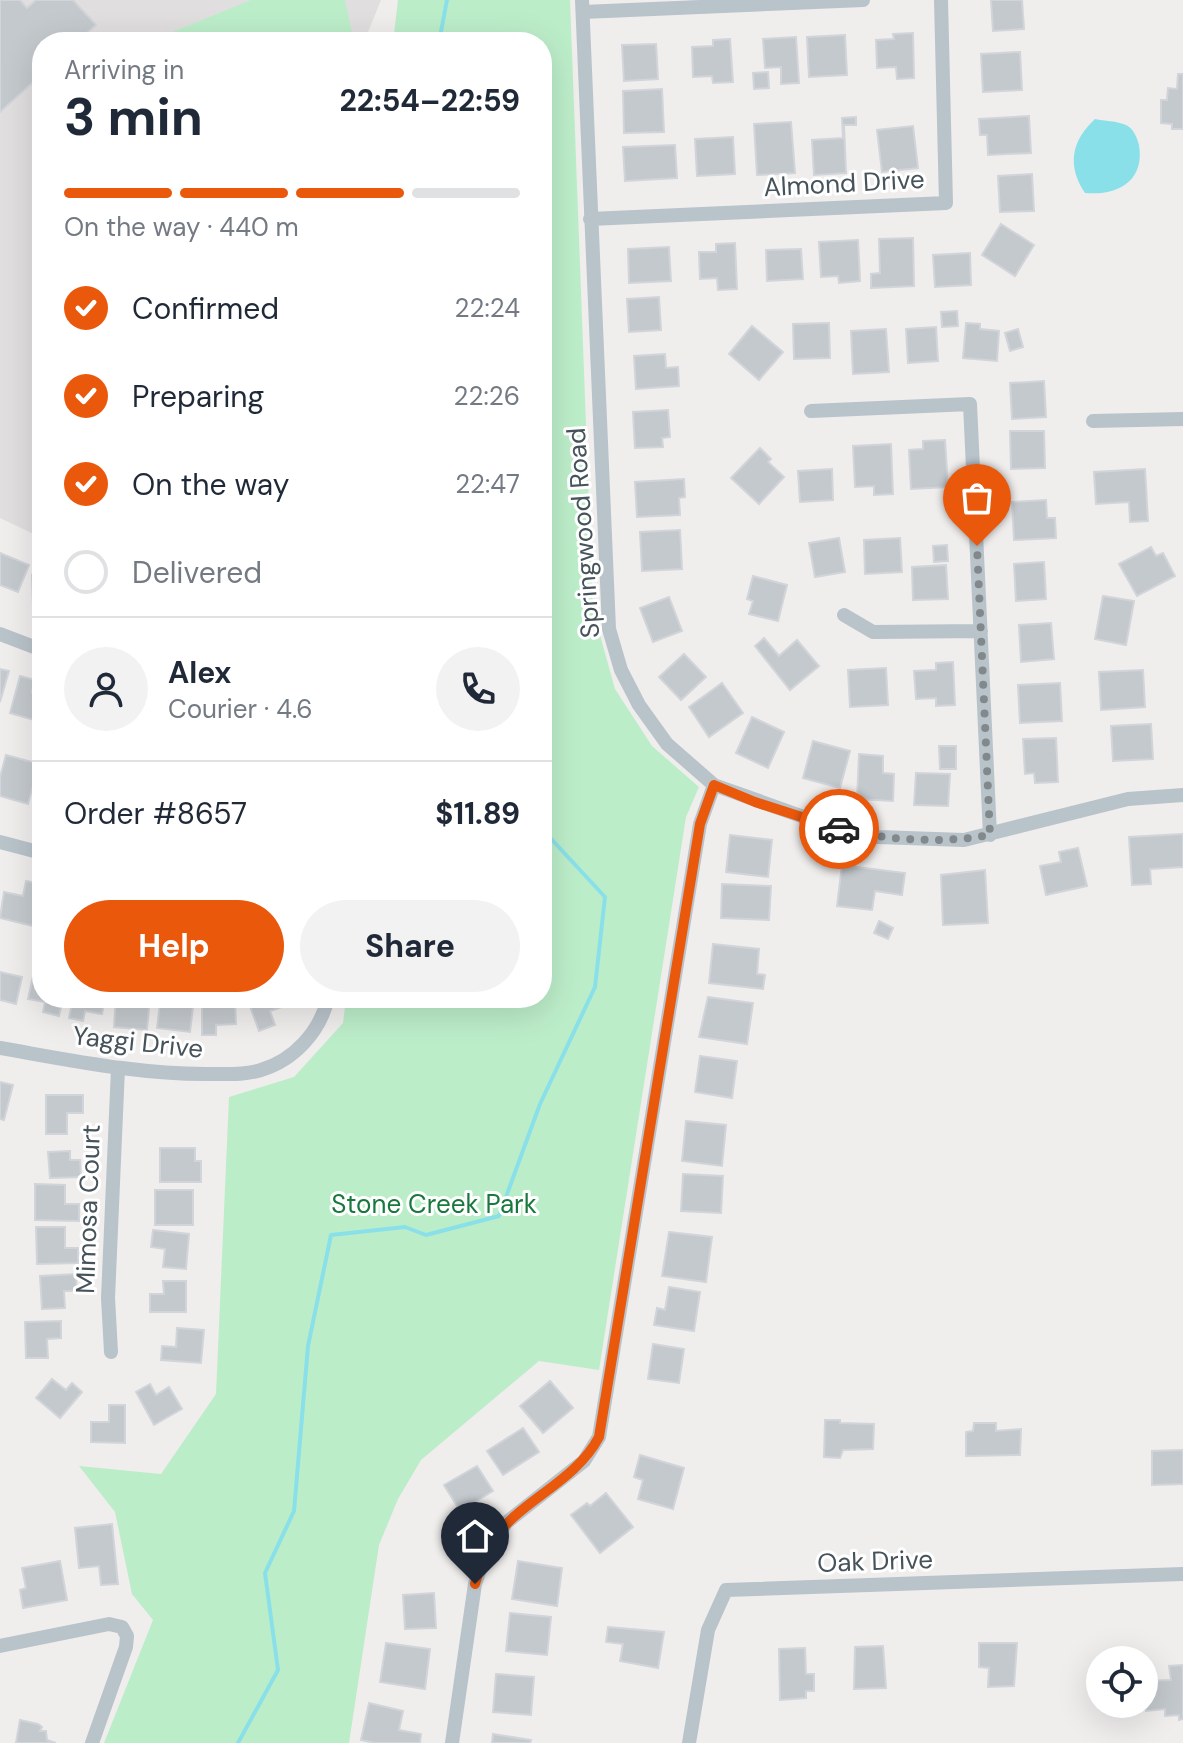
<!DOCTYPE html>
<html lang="en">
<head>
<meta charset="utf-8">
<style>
	body { margin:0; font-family:"DM Sans",sans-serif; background:#f2f2f3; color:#1f2937; height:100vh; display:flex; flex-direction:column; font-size:30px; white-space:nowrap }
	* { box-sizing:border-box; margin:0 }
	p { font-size:26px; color:#747a83 }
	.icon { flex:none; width:44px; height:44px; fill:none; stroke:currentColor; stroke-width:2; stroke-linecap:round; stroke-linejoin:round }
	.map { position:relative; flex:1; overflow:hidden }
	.sheet { position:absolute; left:32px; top:32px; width:520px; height:976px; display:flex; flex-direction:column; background:#fff; border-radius:32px; box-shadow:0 8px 32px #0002 }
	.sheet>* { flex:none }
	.fabs { position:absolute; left:1086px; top:1646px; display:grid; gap:16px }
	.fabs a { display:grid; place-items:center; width:72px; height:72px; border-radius:50%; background:#fff; box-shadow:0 8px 32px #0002; font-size:40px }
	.pin { position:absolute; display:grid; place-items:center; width:68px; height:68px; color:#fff; margin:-82px -34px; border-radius:50% 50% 50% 0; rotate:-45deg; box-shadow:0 0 8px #0007 }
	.pin .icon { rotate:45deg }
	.courier { position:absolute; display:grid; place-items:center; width:80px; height:80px; margin:-40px; border:6px solid #ea580c; border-radius:50%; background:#fff; color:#222; box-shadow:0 2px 10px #0007 }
	.head em { font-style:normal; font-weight:700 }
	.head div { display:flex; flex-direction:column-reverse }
	.head { display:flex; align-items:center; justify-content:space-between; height:136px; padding:0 32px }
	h1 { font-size:52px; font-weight:700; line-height:60px }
	.bar { display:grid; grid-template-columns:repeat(4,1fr); gap:12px 8px; align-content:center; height:96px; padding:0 32px }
	.bar i { height:10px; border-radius:6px; background:#e0e1e3 }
	.bar .selected { background:#ea580c }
	.bar p { grid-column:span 4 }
	.line { display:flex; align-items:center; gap:20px; padding:0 32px; border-top:2px solid #e0e1e3 }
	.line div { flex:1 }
	.round { display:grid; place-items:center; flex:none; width:84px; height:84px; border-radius:42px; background:#f2f2f3 }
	ol { padding:0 32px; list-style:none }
	li { display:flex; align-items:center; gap:24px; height:88px }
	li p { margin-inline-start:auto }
	li .icon { padding:8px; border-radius:50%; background:#ea580c; color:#fff; stroke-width:4 }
	li:last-child { color:#747a83 }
	li i { width:44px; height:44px; border:4px solid #e0e1e3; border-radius:50% }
	.button { display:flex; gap:16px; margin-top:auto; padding:16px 32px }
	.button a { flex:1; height:92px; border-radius:48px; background:#ea580c; color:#fff; font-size:32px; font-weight:700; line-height:92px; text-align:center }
	.button a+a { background:#f2f2f3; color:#1f2937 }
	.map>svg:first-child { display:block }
	.education { fill:#e1dedf }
	.green { fill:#bcedc9 }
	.water { fill:#8ae0e9 }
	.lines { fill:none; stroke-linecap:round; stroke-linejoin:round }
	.stream { stroke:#8ae0e9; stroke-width:4 }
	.building { fill:#c4c9cd; stroke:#d1d4d9; stroke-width:2 }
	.minor { stroke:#b9c3ca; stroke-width:14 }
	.done { stroke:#82898d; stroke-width:8; stroke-dasharray:0 14.4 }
	.route { stroke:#ea580c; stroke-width:10 }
	.labels { text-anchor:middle; stroke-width:6; stroke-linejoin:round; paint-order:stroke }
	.street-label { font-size:26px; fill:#46535a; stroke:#fff }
	.park-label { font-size:26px; fill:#19783e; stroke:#fff }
</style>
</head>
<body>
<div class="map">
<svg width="1183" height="1743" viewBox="0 0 1183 1743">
	<rect width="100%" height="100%" fill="#f0eded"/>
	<path class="education" d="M0 0H381L364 42H42V538L0 518Z"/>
	<path class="green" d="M251 0H345L354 42H157L158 38Z
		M398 0H570L593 610 615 689 652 746 699 787 686 817 599 1370 539 1361 421 1460 398 1499 379 1545 349 1743H104L153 1620 132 1594 115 1512 79 1466 161 1474 216 1394 229 1097 294 1077 343 1023 346 998H542V42H393Z"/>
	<path class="water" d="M1095 119C1104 121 1117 121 1126 125 1133 128 1137 137 1139 145 1145 181 1118 196 1085 193 1067 166 1071 141 1095 119Z"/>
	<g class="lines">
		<path class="stream" d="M439 42 447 0
			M238 1743 278 1670 265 1573 294 1511 308 1346 331 1235 405 1227 426 1235 499 1216 540 1104 595 987 605 897 542 829"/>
	</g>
	<path class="building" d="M0 0H20L27 8 36 0H73L96 25 77 42H42V74L0 112Z
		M991 0H1022L1024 29 993 31Z
		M913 33 914 78 897 79 896 67 877 68 876 40 894 39 893 34Z
		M845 35 847 75 809 77 807 37Z
		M796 37 799 83 781 84V67L765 68 763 39Z
		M730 39 733 82 713 83 712 76 693 77 692 47 713 46V40Z
		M656 44 658 79 624 81 622 45Z
		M1020 52 1022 90 983 92 981 54Z
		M768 72 769 88 754 89 753 73Z
		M1178 74H1183V129H1172V124L1161 123V100H1167L1168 88 1177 89Z
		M662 89 664 132 624 133 623 91Z
		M1029 116 1031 153 988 155 987 135H980L979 119Z
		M856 117V125H844L846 173 814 175 812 140 843 138 842 118Z
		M791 122 795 173 757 175 754 124Z
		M913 126 918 168 882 172 877 130Z
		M733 137 735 174 697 176 695 139Z
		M675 145 677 178 625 181 623 147Z
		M1032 174 1034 211 1000 212 998 176Z
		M1001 224 1034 245 1015 276 982 255Z
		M913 238 914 286 871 288V274L880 273 879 239Z
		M858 240 860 281 839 283 838 276 821 277 819 242Z
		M735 243 737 289 718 290 717 278 700 279 699 252H716V244Z
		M669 247 671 281 629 283 628 249Z
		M801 249 803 279 767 281 766 250Z
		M970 253 971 285 935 287 933 255Z
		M659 297 661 330 629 332 627 299Z
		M957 311 958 326 942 327 941 312Z
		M829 323 830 358 794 359 793 324Z
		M966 323 980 324V329L999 331 997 361 963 358Z
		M752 326 783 352 759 380 729 354Z
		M936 327 938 361 908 363 906 329Z
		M886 329 889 372 853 374 851 331Z
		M1018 329 1023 347 1010 351 1005 333Z
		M665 354 666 368 678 367 679 386 636 389 634 356Z
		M1044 381 1046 417 1012 419 1010 383Z
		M668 410 670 437 662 438 663 447 635 448 633 412Z
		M1010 431H1044L1045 468 1011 469Z
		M945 440 948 487 911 489 909 450 923 449V441Z
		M891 444 893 494 874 495V486L855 487 853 446Z
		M760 448 771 459 768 462 784 477 759 504 731 478Z
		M832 469 833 500 800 502 798 471Z
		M1145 469 1148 521 1130 522 1129 502 1096 504 1094 472Z
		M684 479 685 497 679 498 680 515 637 517 635 482Z
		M1046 500 1047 518H1055L1056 538 1014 540 1012 502Z
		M680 530 682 569 642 571 640 532Z
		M839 538 845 572 815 577 809 543Z
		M900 538 902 572 865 574 864 540Z
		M947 545 948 561 934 562 933 546Z
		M1151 547 1156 556 1163 553 1175 576 1137 596 1119 564Z
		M0 553 29 565 18 592 0 585Z
		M1044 562 1046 599 1016 601 1014 564Z
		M946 565 948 599 913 600 912 567Z
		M32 575H42V605H33Z
		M753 576 787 585 778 621 749 614 753 601 747 599Z
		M1103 596 1134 601 1126 645 1095 639Z
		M669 597 682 631 653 642 640 608Z
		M1051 623 1054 659 1021 662 1019 625Z
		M764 638 779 656 797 640 819 666 790 690 755 646Z
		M684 654 706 677 681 700 659 677Z
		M953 662 955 705 936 706V698L916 699 914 671 936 670V663Z
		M886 668 888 705 850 707 848 670Z
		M0 669 9 671 0 702Z
		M1143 670 1145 707 1101 710 1099 672Z
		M20 676 35 680 32 692 42 695 41 722 10 713Z
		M722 683 743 713 709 737 689 707Z
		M1060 683 1062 721 1020 723 1018 685Z
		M752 717 784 732 768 768 736 753Z
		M1151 724 1153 759 1113 761 1111 726Z
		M1056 738 1058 782 1035 783 1034 773 1025 774 1023 739Z
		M813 741 850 751 840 788 803 778Z
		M939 746H956V769H940Z
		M859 754 883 756V773L894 774 893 801 857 799Z
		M6 755 39 764 28 804 0 796V777Z
		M916 773 950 774 948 806 914 805Z
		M1183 834V867L1150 869 1151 884 1132 885 1129 837Z
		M730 835 772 840 768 877 726 872Z
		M1078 848 1087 886 1046 895 1040 866 1061 862 1059 852Z
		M842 865 905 873 902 895 875 891 872 910 837 906Z
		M985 870 988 923 943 925 941 875Z
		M26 881 42 884 33 926 0 918 4 892 23 896Z
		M722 884 771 886 769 920 721 918Z
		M879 921 893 928 888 939 874 933Z
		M713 944 759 949 757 974 765 975 763 989 709 983Z
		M0 972 22 977 16 1004 0 1000Z
		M33 976 42 977V998H63L59 1016 43 1012 45 1002 28 999Z
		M708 997 753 1003 747 1044 699 1037Z
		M73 998H105L102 1014 85 1011 83 1021 69 1018Z
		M116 998H150L147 1030 114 1027Z
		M247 998H282L285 1006 270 1011 275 1025 259 1031Z
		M235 1001 236 1024 216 1025V1035H202V1002Z
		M160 1003 193 1007 190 1032 157 1028Z
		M700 1056 737 1061 732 1098 695 1092Z
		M0 1082 13 1085 4 1120 0 1119Z
		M46 1095H83V1113H67V1134H46Z
		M686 1121 726 1125 722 1166 682 1161Z
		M160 1148H195V1161H201V1182H160Z
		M70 1151V1160H80L81 1177 50 1178 48 1152Z
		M683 1174 723 1176 721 1213 681 1211Z
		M35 1184 65 1185V1204H79V1221L35 1220Z
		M155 1190H193V1225H155Z
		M36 1227H65V1248H78V1263L37 1264Z
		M153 1230 189 1234 186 1269 163 1267 165 1249 151 1247Z
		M669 1232 712 1237 706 1282 662 1276Z
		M76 1274 77 1291H64L65 1308 42 1309 40 1276Z
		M163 1281H186V1312H150V1294H164Z
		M669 1287 700 1292 694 1331 654 1325 657 1308 665 1310Z
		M61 1321V1338L47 1339 48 1358H26L25 1322Z
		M177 1328 204 1330 201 1363 161 1360 162 1346 176 1347Z
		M653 1344 684 1349 679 1383 648 1379Z
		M52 1379 66 1390 72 1383 82 1392 60 1418 36 1398Z
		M550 1381 573 1408 543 1433 520 1406Z
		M150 1384 156 1395 169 1387 182 1409 154 1425 136 1392Z
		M109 1405H125V1443L91 1442V1422H109Z
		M825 1420H840V1423L874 1424 873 1449 843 1450 840 1458 824 1457Z
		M974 1423H996V1431L1021 1429 1020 1455 966 1456V1432L973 1431Z
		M523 1428 539 1452 503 1475 487 1451Z
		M1183 1450V1484L1152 1485V1451Z
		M640 1455 684 1468 673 1509 638 1499 643 1480 634 1477Z
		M477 1466 493 1491 460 1511 444 1485Z
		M606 1493 633 1527 600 1553 571 1515 587 1503 590 1506Z
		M112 1524 118 1584 101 1585 99 1566 79 1568 75 1528Z
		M60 1561 67 1600 23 1608 20 1590 26 1588 22 1568Z
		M518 1561 562 1568 557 1606 512 1599Z
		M434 1593 436 1628 405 1629 403 1595Z
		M510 1613 551 1617 547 1655 506 1651Z
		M608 1627 664 1632 658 1668 620 1661 623 1644 606 1642Z
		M386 1643 430 1649 425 1689 380 1682Z
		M979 1643H1017L1014 1686 988 1687 989 1668 979 1667Z
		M883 1646 886 1688 854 1689 855 1647Z
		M805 1648 806 1674H814V1691H806V1698L780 1700 779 1649Z
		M1183 1665V1719L1179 1720V1715L1165 1716V1709L1146 1711 1145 1681 1171 1680 1169 1666Z
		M496 1674 534 1677 531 1715 493 1712Z
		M369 1703 403 1711 399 1730 421 1734 420 1743H375L361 1740Z
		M20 1720 38 1724 42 1727 40 1731H46L47 1740 56 1743H16Z
		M493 1734 531 1740 530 1743H492Z"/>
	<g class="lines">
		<path class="minor" d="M582 0 609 629 621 670 639 705 667 744 714 785 832 827 878 837 964 840 1128 799 1183 795
			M583 12 863 0
			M590 219 946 203 941 0
			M811 411 970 404 990 835
			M1093 421 1183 419
			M844 615 873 632 981 631
			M0 634 42 650
			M0 842 42 853
			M0 1048C70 1060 141 1075 212 1074 228 1074 245 1075 261 1070 294 1060 320 1032 328 998
			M111 1352 108 1298 118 1068
			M0 1646 109 1624 122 1627 127 1636 126 1647 92 1743
			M452 1743 475 1584 488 1546 507 1522 584 1461 599 1437 700 824 714 785
			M689 1743 708 1630 726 1590 1183 1574"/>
	</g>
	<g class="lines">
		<path class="done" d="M839 829C889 840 939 844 990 835L977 546"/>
		<path class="route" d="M475 1584C479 1571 482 1556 490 1544 519 1500 574 1484 599 1437L700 824 714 785 755 802 839 829"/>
	</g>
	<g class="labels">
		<g class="street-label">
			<text transform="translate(844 183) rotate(-3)" y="9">Almond Drive</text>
			<text transform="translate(583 533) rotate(-94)" y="9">Springwood Road</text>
			<text transform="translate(138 1042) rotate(6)" y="9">Yaggi Drive</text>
			<text transform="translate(88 1209) rotate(-88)" y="9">Mimosa Court</text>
			<text transform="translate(875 1561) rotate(-2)" y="9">Oak Drive</text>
		</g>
		<g class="park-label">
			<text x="434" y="1213">Stone Creek Park</text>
		</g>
	</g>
</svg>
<div class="fabs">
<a><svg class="icon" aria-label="locate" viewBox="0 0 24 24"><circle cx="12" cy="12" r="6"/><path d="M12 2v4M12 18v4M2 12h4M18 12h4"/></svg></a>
</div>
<div class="pin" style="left:977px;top:546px;background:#ea580c"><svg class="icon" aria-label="bag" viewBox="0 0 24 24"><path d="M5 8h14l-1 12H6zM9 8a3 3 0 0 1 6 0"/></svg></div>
<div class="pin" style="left:475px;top:1584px;background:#1f2937"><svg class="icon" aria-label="home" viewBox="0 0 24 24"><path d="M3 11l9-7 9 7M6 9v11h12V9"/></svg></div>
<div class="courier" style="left:839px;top:829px"><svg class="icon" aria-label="car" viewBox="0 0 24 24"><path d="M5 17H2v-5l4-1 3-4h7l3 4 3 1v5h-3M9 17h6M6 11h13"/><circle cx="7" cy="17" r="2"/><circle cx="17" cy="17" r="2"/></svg></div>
<section class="sheet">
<div class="head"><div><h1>3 min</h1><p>Arriving in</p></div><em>22:54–22:59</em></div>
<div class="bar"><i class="selected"></i><i class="selected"></i><i class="selected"></i><i></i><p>On the way · 440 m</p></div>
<ol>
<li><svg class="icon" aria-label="check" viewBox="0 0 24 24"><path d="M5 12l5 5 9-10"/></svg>Confirmed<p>22:24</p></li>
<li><svg class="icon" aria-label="check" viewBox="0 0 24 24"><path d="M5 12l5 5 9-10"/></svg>Preparing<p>22:26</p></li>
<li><svg class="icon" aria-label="check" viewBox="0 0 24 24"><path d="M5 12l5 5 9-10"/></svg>On the way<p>22:47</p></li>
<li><i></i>Delivered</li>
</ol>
<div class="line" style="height:144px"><a class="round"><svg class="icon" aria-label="person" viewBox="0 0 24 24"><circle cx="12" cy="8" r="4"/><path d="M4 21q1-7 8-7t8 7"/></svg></a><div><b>Alex</b><p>Courier · 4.6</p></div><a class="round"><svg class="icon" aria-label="phone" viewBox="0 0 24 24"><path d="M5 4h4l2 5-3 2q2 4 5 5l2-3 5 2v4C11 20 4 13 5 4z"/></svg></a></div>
<div class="line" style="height:104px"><div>Order #8657</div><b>$11.89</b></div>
<div class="button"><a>Help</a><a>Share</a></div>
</section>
</div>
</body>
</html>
